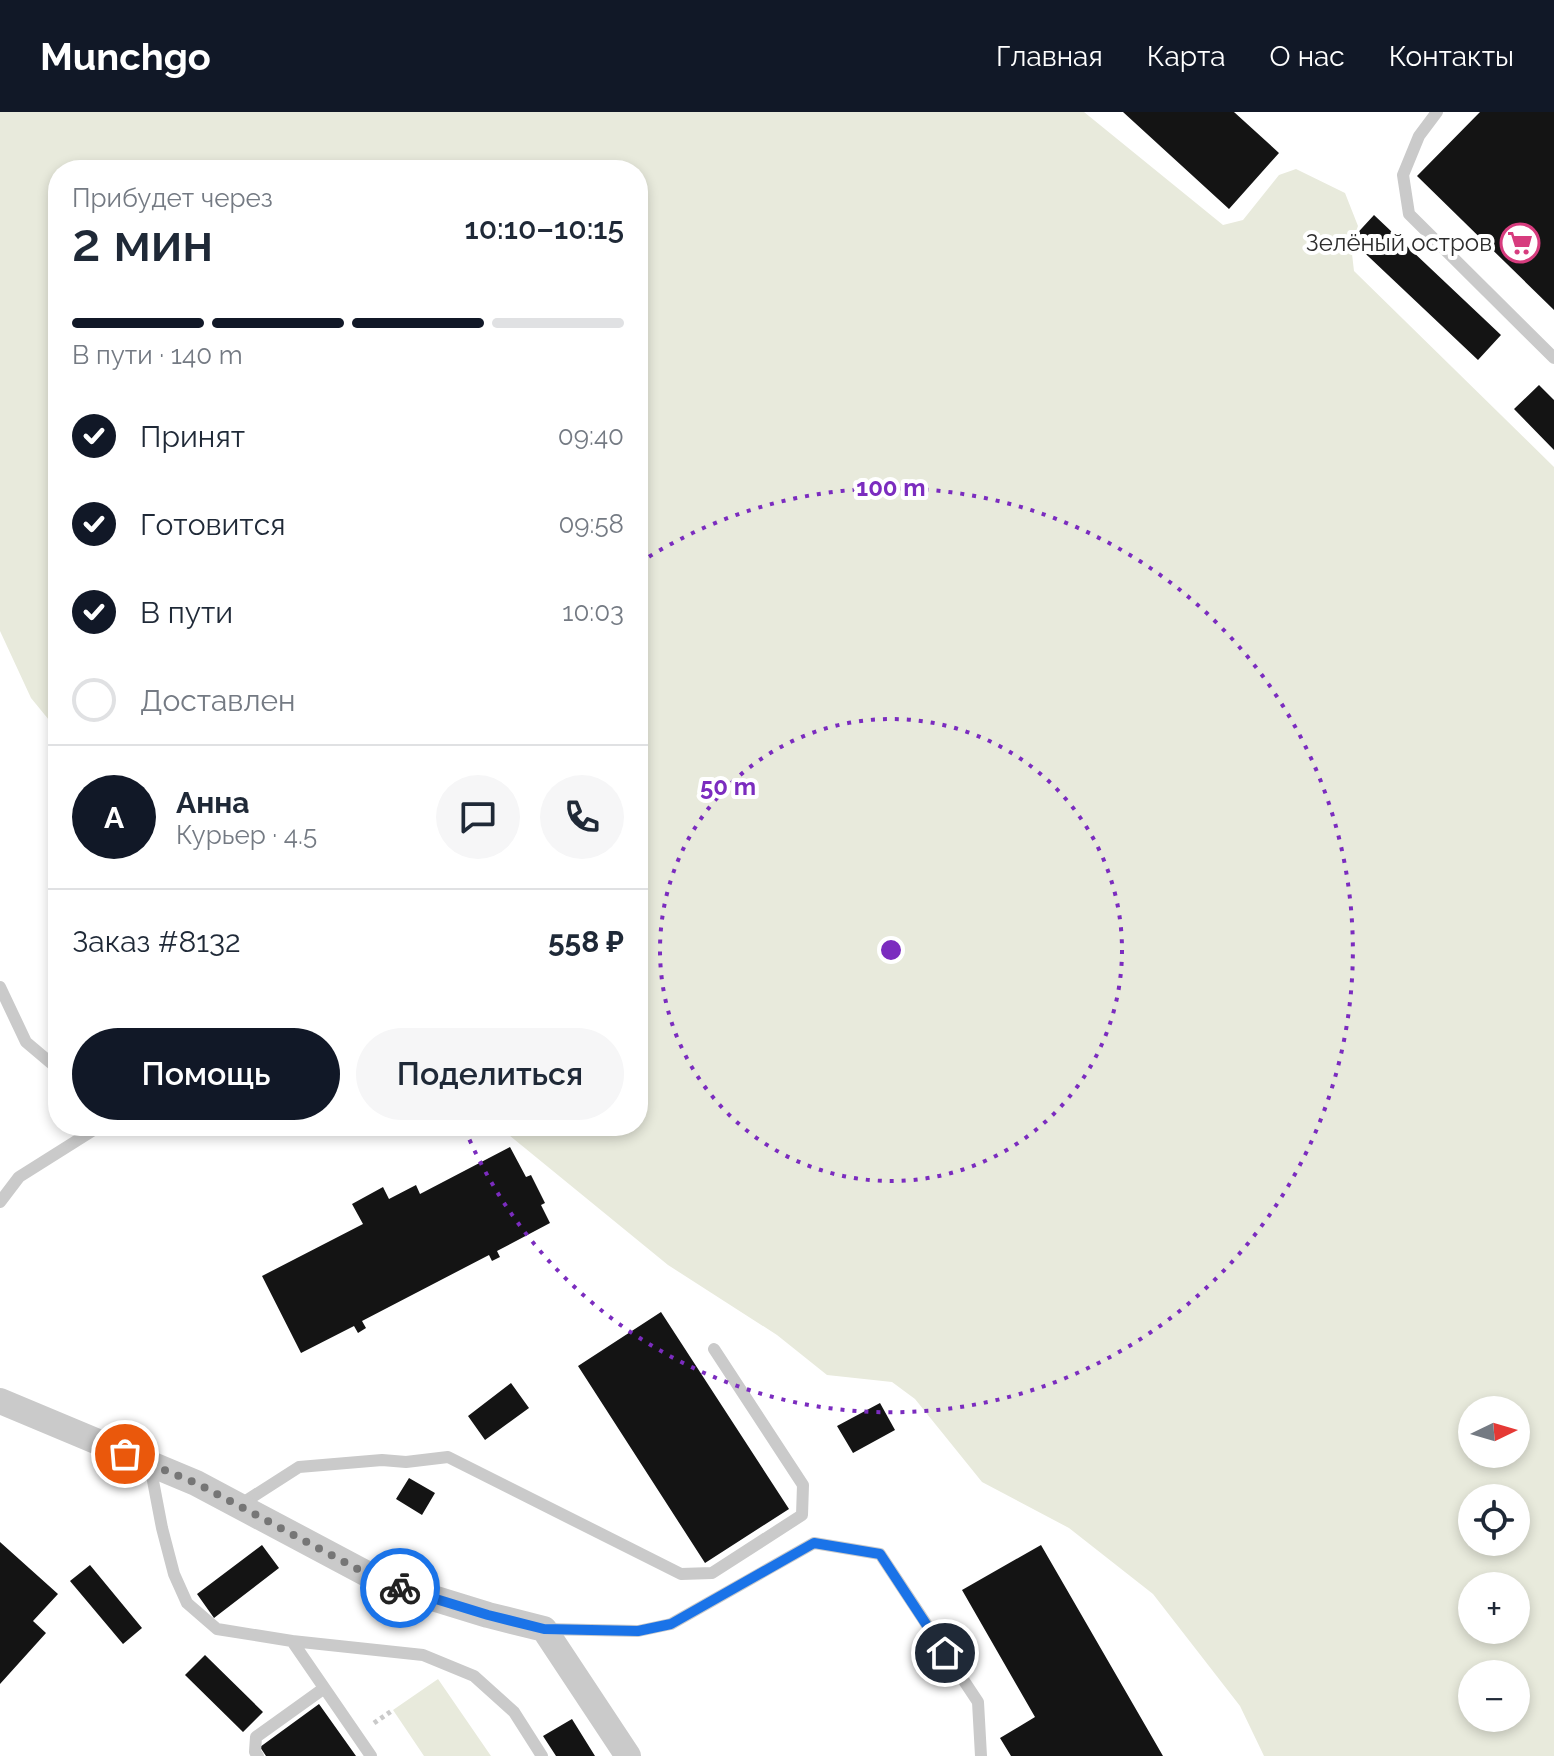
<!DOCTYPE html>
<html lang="ru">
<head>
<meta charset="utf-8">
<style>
	body { margin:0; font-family:Raleway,sans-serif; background:#f6f6f7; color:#1f2937; height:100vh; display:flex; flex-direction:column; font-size:30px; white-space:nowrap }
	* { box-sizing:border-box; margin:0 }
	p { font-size:26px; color:#747a83 }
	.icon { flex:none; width:44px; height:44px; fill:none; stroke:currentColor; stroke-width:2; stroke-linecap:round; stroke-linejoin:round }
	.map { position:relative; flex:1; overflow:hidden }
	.side { position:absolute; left:48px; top:48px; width:600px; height:976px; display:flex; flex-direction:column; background:#fff; border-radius:32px; box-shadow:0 4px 12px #0003 }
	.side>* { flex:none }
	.needle { width:52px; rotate:85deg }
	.buttons { position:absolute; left:1458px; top:1284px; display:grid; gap:16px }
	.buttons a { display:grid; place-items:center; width:72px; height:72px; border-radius:50%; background:#fff; box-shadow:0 4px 12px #0003; font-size:40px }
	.pin { position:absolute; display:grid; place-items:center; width:68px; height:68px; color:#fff; margin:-34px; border:4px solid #fff; border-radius:50%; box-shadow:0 2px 8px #0007 }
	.courier { position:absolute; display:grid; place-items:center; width:80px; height:80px; margin:-40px; border:6px solid #1a73e8; border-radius:50%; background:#fff; color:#222; box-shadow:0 2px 10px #0007 }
	.summary em { font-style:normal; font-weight:600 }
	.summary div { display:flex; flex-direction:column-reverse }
	.summary { display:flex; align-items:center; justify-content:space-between; height:136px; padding:0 24px }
	h1 { font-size:52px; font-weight:600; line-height:60px }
	.bar { display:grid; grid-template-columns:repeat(4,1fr); gap:12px 8px; align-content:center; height:96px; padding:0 24px }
	.bar i { height:10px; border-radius:6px; background:#e0e1e3 }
	.bar .current { background:#111827 }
	.bar p { grid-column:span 4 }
	.line { display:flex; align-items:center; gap:20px; padding:0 24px; border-top:2px solid #e0e1e3 }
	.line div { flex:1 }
	.round { display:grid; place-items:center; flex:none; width:84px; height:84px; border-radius:42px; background:#f6f6f7 }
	ol { padding:0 24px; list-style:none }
	li { display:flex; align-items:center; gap:24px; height:88px }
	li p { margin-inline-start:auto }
	li .icon { padding:8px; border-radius:50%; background:#111827; color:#fff; stroke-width:4 }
	li:last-child { color:#747a83 }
	li i { width:44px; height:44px; border:4px solid #e0e1e3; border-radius:50% }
	.action { display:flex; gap:16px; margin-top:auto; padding:16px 24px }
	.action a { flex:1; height:92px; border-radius:48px; background:#111827; color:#fff; font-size:32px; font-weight:600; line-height:92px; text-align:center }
	.action a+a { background:#f6f6f7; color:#1f2937 }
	header { display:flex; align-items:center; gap:48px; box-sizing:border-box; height:112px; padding:0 40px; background:#111827; color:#fff }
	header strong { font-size:38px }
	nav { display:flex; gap:44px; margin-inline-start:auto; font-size:28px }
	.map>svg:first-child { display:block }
	.green { fill:#e8eadc; fill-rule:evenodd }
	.building { fill:#141414 }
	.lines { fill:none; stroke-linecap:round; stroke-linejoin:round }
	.path { stroke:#cacaca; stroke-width:5; stroke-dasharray:4 4; stroke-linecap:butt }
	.service { stroke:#cacaca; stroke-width:12 }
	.minor { stroke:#cacaca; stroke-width:26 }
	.done { stroke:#767676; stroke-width:8; stroke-dasharray:0 14.4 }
	.route { stroke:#1a73e8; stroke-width:10 }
	.ring { fill:none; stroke:#7b2cbf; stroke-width:4; stroke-dasharray:4 8 }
	.labels { text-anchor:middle; stroke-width:8; stroke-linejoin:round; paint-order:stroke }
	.poi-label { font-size:24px; fill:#2d2d2d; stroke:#fff; text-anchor:end }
	.centre { fill:#7b2cbf; stroke:#fff; stroke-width:4 }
	.ring-label { font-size:24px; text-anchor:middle; font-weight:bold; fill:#7b2cbf; stroke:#fff; stroke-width:8; stroke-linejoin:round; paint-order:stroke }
</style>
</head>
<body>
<header>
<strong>Munchgo</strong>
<nav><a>Главная</a><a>Карта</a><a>О нас</a><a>Контакты</a></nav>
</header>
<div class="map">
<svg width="1554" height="1644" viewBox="0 0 1554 1644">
	<rect width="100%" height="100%" fill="#fff"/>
	<path class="green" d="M0 0H1084L1223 113 1243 108 1279 63 1296 57 1345 81 1358 114 1351 133 1354 159 1554 355V1644H1264L1240 1594 1153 1482 1069 1416 982 1370 915 1287 892 1270 827 1263 777 1223 668 1153 498 1014H638V58H58V619L31 586 0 519ZM1472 1298H1516V1342H1472ZM1472 1386H1516V1430H1472ZM1472 1474H1516V1518H1472ZM1472 1562H1516V1606H1472Z
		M438 1567 491 1644H424L393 1598Z"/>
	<path class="building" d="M1123 0H1234L1279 41 1229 97Z
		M1480 0H1554V198L1417 64Z
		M1374 103 1501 223 1478 248 1351 128Z
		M1539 273 1554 288V338L1514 297Z
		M510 1035 526 1065 531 1063 545 1091 541 1093 550 1111 497 1139 500 1145 492 1149 489 1143 362 1209 366 1216 358 1221 354 1214 301 1241 262 1164 363 1112 352 1092 383 1075 389 1087 416 1073 420 1082Z
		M661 1200 789 1397 705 1451 578 1254Z
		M511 1271 529 1296 485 1328 468 1304Z
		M880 1291 895 1318 853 1341 837 1314Z
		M409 1366 435 1381 422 1403 396 1387Z
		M0 1430 58 1482 33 1509 46 1521 0 1572Z
		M262 1433 279 1456 214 1506 197 1482Z
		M1041 1433 1163 1644H1011L1000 1626 1035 1605 962 1478Z
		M90 1453 142 1516 123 1532 70 1469Z
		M205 1543 263 1600 243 1620 185 1563Z
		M319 1592 356 1644H266L260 1635Z
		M572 1607 595 1644H556L543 1624Z"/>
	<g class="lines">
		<path class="path" d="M374 1611 393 1598"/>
		<path class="service" d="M1437 0 1419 24 1403 63 1409 102 1554 246
			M0 875 26 930 58 957
			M236 1014 268 1018 283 1014
			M0 1090 19 1065 100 1014
			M150 1353 162 1416 174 1462 187 1491 217 1517 292 1529 423 1543 474 1564 514 1600 542 1644
			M238 1394 299 1355 382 1348 406 1350 448 1345 681 1462 712 1461 802 1403 803 1373 714 1237
			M544 1517 638 1519 671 1512 814 1431 880 1442 978 1590 981 1644
			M292 1529 371 1644
			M258 1644 255 1640 256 1625 323 1577"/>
		<path class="minor" d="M0 1289 196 1371 384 1471 488 1503 544 1517 628 1644"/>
	</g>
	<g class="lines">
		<path class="done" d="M125 1342 196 1371 384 1471 400 1476"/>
		<path class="route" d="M400 1476 488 1503 544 1517 638 1519 671 1512 814 1431 880 1442 945 1541"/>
	</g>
	<g class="ring">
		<circle cx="891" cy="838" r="231"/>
		<path d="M639 451A462 462 0 1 1 464 1015"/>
	</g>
	<defs>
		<symbol id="supermarket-ring" viewBox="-11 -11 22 22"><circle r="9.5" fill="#fff" stroke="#d73c7e" stroke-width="1.5"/><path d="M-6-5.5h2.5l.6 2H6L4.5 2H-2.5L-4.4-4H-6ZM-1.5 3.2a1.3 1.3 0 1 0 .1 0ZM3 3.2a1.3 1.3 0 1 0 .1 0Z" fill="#d73c7e"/></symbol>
	</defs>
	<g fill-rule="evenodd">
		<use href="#supermarket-ring" x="1498" y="109" width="44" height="44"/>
	</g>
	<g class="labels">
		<g class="poi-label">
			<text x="1492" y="139">Зелёный остров</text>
		</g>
	</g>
	<circle cx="891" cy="838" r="12" class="centre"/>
	<g class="ring-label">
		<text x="891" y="384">100 m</text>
		<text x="728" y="683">50 m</text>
	</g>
</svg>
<div class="buttons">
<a><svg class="needle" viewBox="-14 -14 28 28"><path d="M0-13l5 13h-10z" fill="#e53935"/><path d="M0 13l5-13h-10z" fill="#747a83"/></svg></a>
<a><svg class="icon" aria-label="locate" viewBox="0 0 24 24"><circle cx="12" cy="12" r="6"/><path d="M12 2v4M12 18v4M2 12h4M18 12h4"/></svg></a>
<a>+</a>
<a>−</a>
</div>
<div class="pin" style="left:125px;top:1342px;background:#ea580c"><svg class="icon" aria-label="bag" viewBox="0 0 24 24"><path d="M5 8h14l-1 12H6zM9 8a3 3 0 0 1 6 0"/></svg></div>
<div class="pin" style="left:945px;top:1541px;background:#1f2937"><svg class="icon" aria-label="home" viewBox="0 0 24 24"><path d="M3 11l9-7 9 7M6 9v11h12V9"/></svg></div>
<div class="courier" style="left:400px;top:1476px"><svg class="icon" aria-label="bike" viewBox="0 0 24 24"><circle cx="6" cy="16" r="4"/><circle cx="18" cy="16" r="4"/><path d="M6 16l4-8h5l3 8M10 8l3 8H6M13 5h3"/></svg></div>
<section class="side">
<div class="summary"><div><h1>2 мин</h1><p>Прибудет через</p></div><em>10:10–10:15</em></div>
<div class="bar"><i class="current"></i><i class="current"></i><i class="current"></i><i></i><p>В пути · 140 m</p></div>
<ol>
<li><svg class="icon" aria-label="check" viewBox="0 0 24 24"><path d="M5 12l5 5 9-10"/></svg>Принят<p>09:40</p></li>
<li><svg class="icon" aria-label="check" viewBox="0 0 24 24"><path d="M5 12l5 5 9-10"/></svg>Готовится<p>09:58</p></li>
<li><svg class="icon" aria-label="check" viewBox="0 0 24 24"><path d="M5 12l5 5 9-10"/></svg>В пути<p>10:03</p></li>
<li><i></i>Доставлен</li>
</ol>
<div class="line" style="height:144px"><b class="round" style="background:#111827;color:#fff">А</b><div><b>Анна</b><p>Курьер · 4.5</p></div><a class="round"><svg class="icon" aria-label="chat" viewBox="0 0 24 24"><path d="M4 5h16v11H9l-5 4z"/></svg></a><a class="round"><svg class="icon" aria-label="phone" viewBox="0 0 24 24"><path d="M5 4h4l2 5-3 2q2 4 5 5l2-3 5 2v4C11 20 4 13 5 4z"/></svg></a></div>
<div class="line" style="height:104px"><div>Заказ #8132</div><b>558 ₽</b></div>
<div class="action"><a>Помощь</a><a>Поделиться</a></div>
</section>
</div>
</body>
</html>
